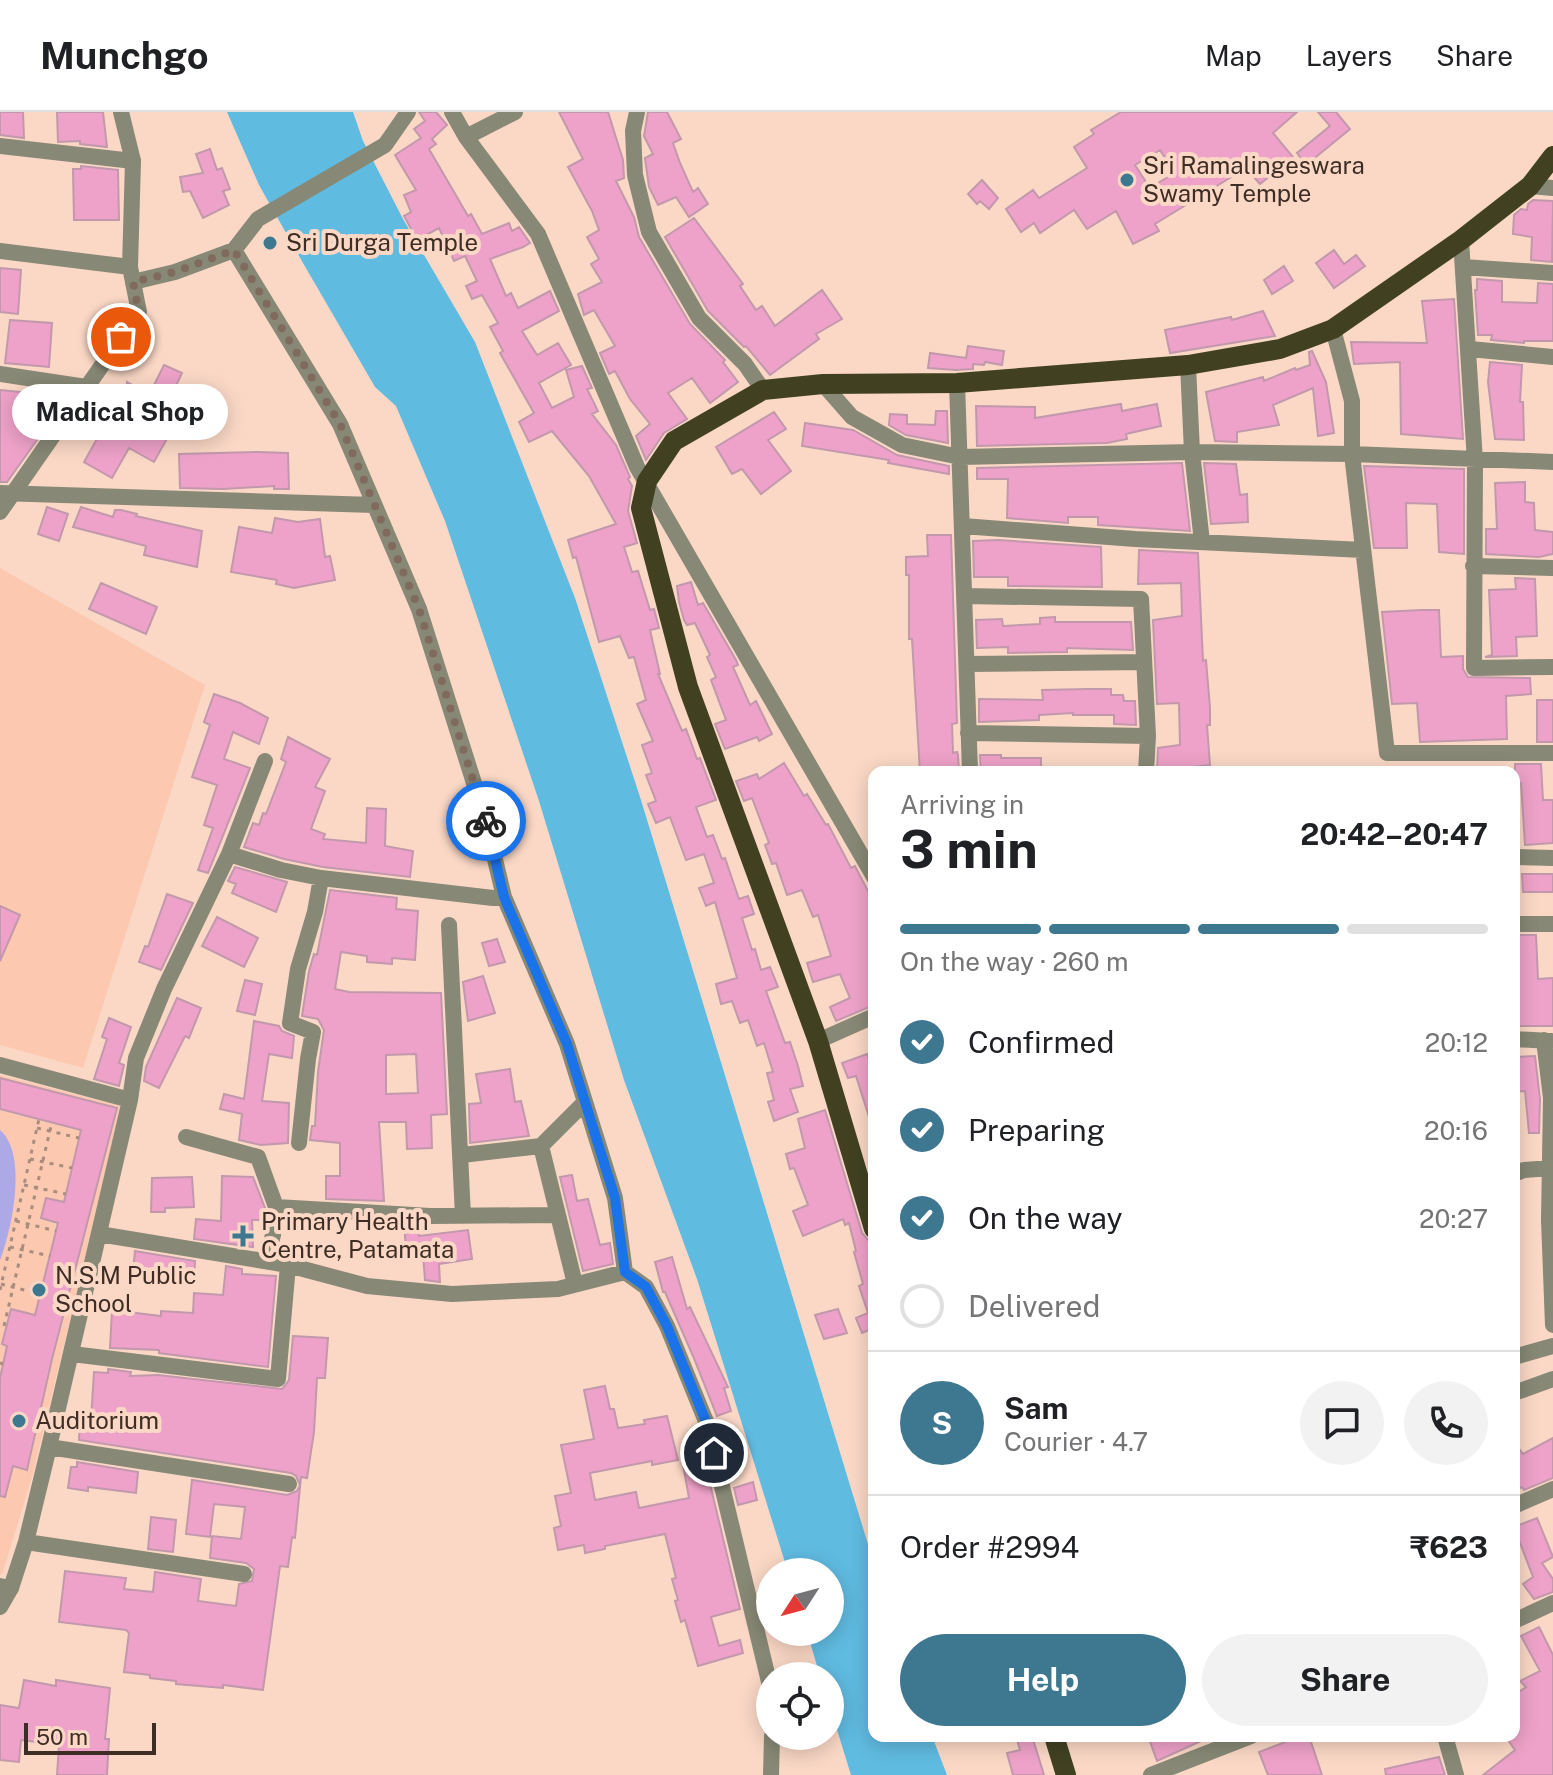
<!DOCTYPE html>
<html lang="en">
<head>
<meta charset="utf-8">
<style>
	body { margin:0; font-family:"Public Sans",sans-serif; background:#f2f2f2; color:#202124; height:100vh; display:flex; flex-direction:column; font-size:30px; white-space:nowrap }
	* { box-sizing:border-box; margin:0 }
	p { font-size:26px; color:#757577 }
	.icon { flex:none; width:44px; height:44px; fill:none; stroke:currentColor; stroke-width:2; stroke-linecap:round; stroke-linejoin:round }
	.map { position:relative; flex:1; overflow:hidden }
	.sheet { position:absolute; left:868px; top:654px; width:652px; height:976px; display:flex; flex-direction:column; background:#fff; border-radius:16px; box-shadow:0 4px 20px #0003 }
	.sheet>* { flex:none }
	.needle { width:52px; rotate:234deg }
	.controls { position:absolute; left:756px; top:1446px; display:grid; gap:16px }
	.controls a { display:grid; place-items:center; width:88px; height:88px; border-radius:50%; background:#fff; box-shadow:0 4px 20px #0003; font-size:40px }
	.scale { position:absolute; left:24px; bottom:20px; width:132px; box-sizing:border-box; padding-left:8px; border:4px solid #3d2d24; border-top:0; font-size:22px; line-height:28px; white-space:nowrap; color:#3d2d24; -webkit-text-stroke:6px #fbd8c6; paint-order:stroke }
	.pin { position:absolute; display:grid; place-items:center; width:68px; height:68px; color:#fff; margin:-34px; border:4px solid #fff; border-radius:50%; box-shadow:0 2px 8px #0007 }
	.courier { position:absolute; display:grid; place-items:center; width:80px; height:80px; margin:-40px; border:6px solid #1a73e8; border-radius:50%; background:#fff; color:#222; box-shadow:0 2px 10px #0007 }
	.bubble { position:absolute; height:56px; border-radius:28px; background:#fff; box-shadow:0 4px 20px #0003; font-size:26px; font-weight:700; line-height:56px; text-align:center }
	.summary em { font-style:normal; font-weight:700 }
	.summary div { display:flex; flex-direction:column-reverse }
	.summary { display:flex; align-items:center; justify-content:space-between; height:136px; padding:0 32px }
	h1 { font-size:52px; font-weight:700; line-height:60px }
	.bar { display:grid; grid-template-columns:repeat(4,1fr); gap:12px 8px; align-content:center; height:96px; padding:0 32px }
	.bar i { height:10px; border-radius:6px; background:#e0e0e0 }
	.bar .on { background:#3d7890 }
	.bar p { grid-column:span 4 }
	.line { display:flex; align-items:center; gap:20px; padding:0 32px; border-top:2px solid #e0e0e0 }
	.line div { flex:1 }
	.round { display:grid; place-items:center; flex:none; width:84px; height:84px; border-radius:42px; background:#f2f2f2 }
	ol { padding:0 32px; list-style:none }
	li { display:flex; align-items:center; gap:24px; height:88px }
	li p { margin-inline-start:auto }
	li .icon { padding:8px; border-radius:50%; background:#3d7890; color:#fff; stroke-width:4 }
	li:last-child { color:#757577 }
	li i { width:44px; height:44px; border:4px solid #e0e0e0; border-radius:50% }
	.button { display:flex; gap:16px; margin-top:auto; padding:16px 32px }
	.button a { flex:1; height:92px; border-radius:48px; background:#3d7890; color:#fff; font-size:32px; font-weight:700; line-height:92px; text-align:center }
	.button a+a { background:#f2f2f2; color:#202124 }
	header { display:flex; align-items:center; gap:48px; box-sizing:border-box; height:112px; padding:0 40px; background:#fff; border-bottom:2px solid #e0e0e0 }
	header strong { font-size:38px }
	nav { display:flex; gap:44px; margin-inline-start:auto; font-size:28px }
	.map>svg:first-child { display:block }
	.built { fill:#fcc9b0 }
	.green { fill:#ada8e6 }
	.water { fill:#60bbe1 }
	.building { fill:#efa2c9; stroke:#c298ac; stroke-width:2; fill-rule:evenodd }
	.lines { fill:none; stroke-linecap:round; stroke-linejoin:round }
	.path { stroke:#a88d7f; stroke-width:3; stroke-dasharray:4 6; stroke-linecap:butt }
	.minor { stroke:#888876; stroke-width:16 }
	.tertiary { stroke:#888876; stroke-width:16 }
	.primary { stroke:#414122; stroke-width:20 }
	.done { stroke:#80695d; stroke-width:8; stroke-dasharray:0 14.4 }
	.route { stroke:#1a73e8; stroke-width:10 }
	.poi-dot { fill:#3d7890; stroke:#fbd8c6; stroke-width:3 }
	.labels { text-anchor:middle; stroke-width:8; stroke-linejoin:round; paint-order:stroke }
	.poi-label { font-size:24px; fill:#3d2d24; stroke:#fbd8c6; text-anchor:start }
</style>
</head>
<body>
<header>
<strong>Munchgo</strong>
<nav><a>Map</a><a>Layers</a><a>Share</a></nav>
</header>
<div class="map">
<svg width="1553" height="1663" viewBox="0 0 1553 1663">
	<rect width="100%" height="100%" fill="#fbd8c6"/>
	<path class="built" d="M0 456 205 573 83 956 0 933Z
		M0 963 121 994 33 1362 2 1463 0 1462Z"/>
	<path class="green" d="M0 1018C28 1042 12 1117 0 1148Z"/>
	<path class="water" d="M227 0H353L363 29 403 107 475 230 575 486 641 688 874 1452V1624H932L947 1663H851L830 1595V1564H820L807 1520H830V1460H788L697 1167 624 968 539 689 445 409 396 294 375 275 303 151 259 73Z"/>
	<path class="building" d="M0 0H23L24 26 0 23Z
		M57 0H103L107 35 80 32V29L58 30Z
		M419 0H436L447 13 432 27 436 32 429 37 468 104 471 102 482 122 509 111 512 119 519 115 528 128 530 131 523 135 490 147 506 184 511 181 518 196 550 179 559 199 522 219 537 243 558 231 571 253 539 271 552 296 574 285 566 258 582 254 592 276 587 277 598 299 592 302 616 333 630 365 628 367 632 374 628 399 637 431 624 435 632 460 638 459 650 498 654 497 659 516 650 518 660 562H658L682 619 686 617 697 647 700 646 716 688 696 695 707 725 713 723 722 747 725 746 739 787 748 784 754 802 742 806 752 838 755 837 761 858 770 855 778 875 766 879 785 931 790 930 798 954 803 974 790 977 798 1000 774 1009 768 990 774 988 767 961 773 960 764 931 757 934 748 908 740 911 732 889 721 892 716 872 737 866 715 790 706 794 699 776 714 771 704 742 686 748 670 705 656 711 648 692 656 689 646 663 652 661 642 633 653 629 637 592 646 588 634 545 629 546 620 524 599 530 576 445 573 446 568 428 616 412 589 364 552 319 529 330 519 310 534 301 500 241 503 239 490 215 498 211 482 183 472 187 466 174 477 169 465 144 454 149 439 116 417 128 404 104 411 100 404 83 416 78 395 43 421 26 414 17 425 9Z
		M559 0H608L623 48 624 66 616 69 634 105 639 125 690 212 725 248 723 250 738 270 710 291 692 266 668 281 687 307 664 321 646 348 636 324 650 312 630 287 615 259 609 262 600 241 615 234 594 198 584 203 578 182 602 170 591 152 599 147 587 125 599 118 592 99 568 55 583 47Z
		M648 0H667L681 27 673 31 680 51 693 80 698 76 708 92 689 105 676 85 658 93 649 75 645 46 653 42 644 24Z
		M1121 0H1297L1273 21 1293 45 1260 72 1246 56 1155 112 1159 119 1133 132 1116 99 1087 117 1074 98 1040 121 1034 111 1021 120 1006 97 1033 78 1039 86 1087 56 1074 35 1094 22 1091 18ZM1160 38 1174 61 1150 76 1135 53Z
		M1318 0H1336L1350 17 1306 53 1297 41 1330 14Z
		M210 37 217 58 222 56 230 77 223 79 229 93 203 106 190 79 183 80 180 65 203 61 196 42Z
		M81 54 118 58 119 108H74L73 57H81Z
		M982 68 998 86 989 97 980 89 977 92 968 82Z
		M1533 88 1553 89 1552 150 1531 148 1532 125 1513 122 1514 103 1521 97 1527 98 1528 92Z
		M694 106 743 172 740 174 756 198 762 194 775 214 822 178 842 207 816 222 819 227 770 263 746 234 744 235 708 199 665 125Z
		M1334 138 1344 152 1356 143 1365 154 1334 176 1316 151Z
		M1284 154 1293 169 1272 182 1264 168Z
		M0 156 21 158 18 202 0 200Z
		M1477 167 1502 169V190L1537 191 1538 171 1553 172V229H1524V231L1491 228 1492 223H1478L1475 178H1477Z
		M1454 187 1463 327 1401 322 1400 250 1354 252 1351 230 1427 231 1422 189Z
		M1263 199 1275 224 1170 241 1165 218 1231 205 1232 208Z
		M10 208 52 211 49 255 5 251Z
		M968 234 1004 239 1002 253 985 250 984 253 973 252V257L956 258 928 256 930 241 966 246Z
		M1312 239 1326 270 1334 321 1318 324 1313 276 1273 293 1279 313 1237 320V330L1215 329 1206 280 1263 265 1264 269 1295 256 1296 258 1310 253 1309 240Z
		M1490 250 1522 253 1520 290H1523L1524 328 1495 327 1488 270Z
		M164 253 182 261 164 299 178 307 154 350 129 336 112 366 84 350 118 289 125 290 127 270 149 283Z
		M0 278 62 284 52 307 7 370H0Z
		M1121 292 1122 299 1157 292 1161 314 1126 322 1127 327 1107 331 977 334 976 294 1035 295V306Z
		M936 299H947L948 331 906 323 889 313 890 302 907 303V312L935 313Z
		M774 300 786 317 768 328 791 359 761 382 742 357 732 362 716 335Z
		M805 311 853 318 897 343 949 354V362L888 351 889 348 802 334Z
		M258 340 288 341 289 377H274V374L223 377 180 376 179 342Z
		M1182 351 1190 419 1098 413V405H1068V411L1007 406 1008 367H977V356Z
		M1204 351 1236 352 1240 383 1247 382 1248 410 1211 412Z
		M1364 354 1464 357V442L1439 440 1437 392 1406 391 1407 436H1374Z
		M1525 370V390L1534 391 1535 418 1553 420V442L1539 445 1486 442V417H1497L1495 371Z
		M47 395 68 402 59 429 38 422Z
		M81 395 113 405 115 398H121L137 402 136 404 202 419 197 455 144 443 146 434 73 415Z
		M275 406 298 410 320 407 325 445 330 444 335 468 294 476 276 472 277 468 231 460 239 415 272 421Z
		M927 423H951L957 611 952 612 953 641 957 640 958 643 959 660H920L912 527H909V463H906V445L928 444Z
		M998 428 1101 435 1102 475 1008 474V465H974L973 429Z
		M1139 438 1198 441 1203 549 1206 548 1210 596V613H1207L1210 653 1157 659 1158 636 1180 633 1179 591 1157 592 1153 508 1182 504 1181 471 1138 472Z
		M1515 466 1535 467 1537 524 1516 525 1517 544 1485 545 1492 543 1489 478 1516 477Z
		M691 470 698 493 703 491 736 548 738 553 733 555 750 593 756 589 772 622 759 629 757 625 725 637 715 612 726 608 711 568 716 565 707 545 710 543 695 511 687 513 684 508 679 490 677 474Z
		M101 471 157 495 146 522 89 497Z
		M1421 498H1439L1441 545 1463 544V557L1468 565 1530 566 1531 582 1506 584 1507 627 1420 630 1417 591 1392 592 1382 500Z
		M1055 505V510H1131L1133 538 1067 536V540L1008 541V535L977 536 976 508 1002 507 1003 514 1040 512V506Z
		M1088 577H1111V583H1123L1124 589H1135L1136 613 1114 612V603H1073V601L1039 603V608L979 610V587L1043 588 1042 578Z
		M214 582 240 591 268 606 259 632 233 620 224 647 250 656 208 761 198 758 213 716 204 713 217 673 192 665 210 613 204 610Z
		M1537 588H1553V630H1537Z
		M288 625 330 647 315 675 325 679 311 717 325 722 323 727 366 731 367 696 386 697 385 734 413 739 410 765 323 755 284 747 244 735 253 711 259 713 263 701 266 702 286 650 281 647Z
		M980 643H1001V646H1041V660H981Z
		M784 651 804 684 807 682 826 713 828 712 851 756 855 754 870 783 874 781V893L836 909 830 895 850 886 840 862 813 870 807 851 831 844 818 803 813 805 802 778 787 783 776 751 772 752 765 733 769 731 752 686 744 689 736 669 757 662 759 667Z
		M1515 652H1541L1543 688H1553V731L1525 733 1521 671H1515Z
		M235 755 287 770 276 800 232 781 236 772 228 769Z
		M1522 762H1553V780H1523Z
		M330 778 397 786 396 797 418 799 415 848 392 846V852L367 850V844L341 840 335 877 349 880 441 881 447 1002 431 1003 432 1036 407 1037 406 1010H379L384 1089 326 1087V1064H340V1031L310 1028 312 1014H315L318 960 324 918 318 907 302 904 309 859 314 842 317 843ZM416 942 418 981 386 982V943Z
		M167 782 193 791 161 858 139 850 145 834 148 835Z
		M0 794 20 803 0 849Z
		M217 805 258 826 244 855 202 834Z
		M1514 823H1536L1538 867 1553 866V914H1514Z
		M497 827 505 850 489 854 482 831Z
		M483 864 495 901 468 909 463 870Z
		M245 868 262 872 255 903 237 899Z
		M177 886 201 896 189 926 185 924 159 976 144 969 146 955Z
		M109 906 131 915 119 951 124 953 119 974 94 967 107 927 102 925Z
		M254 909 279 914 282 919 294 924 292 946 269 942 262 989 289 991 288 1031 261 1033 239 1028 242 1002 220 997 224 982 244 987Z
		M867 942 874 961V1010L871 1011 856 964 848 966 842 951Z
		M1535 944 1540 987 1539 1021H1529L1525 979 1514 980V945Z
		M510 957 515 990 521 989 529 1024 470 1031 469 992 481 991 476 962Z
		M0 966 117 996 52 1247 27 1358 13 1354 5 1385 0 1384V1266L7 1234 2 1232 11 1197 35 1203 58 1111 41 1106 46 1086 64 1090 81 1018 0 997Z
		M825 998 862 1121 869 1129 870 1135 874 1134V1216L862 1221 856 1206 868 1201 859 1174 863 1172 854 1140 856 1139 849 1111 845 1113 843 1107 803 1124 793 1099 808 1093 794 1056 790 1057 786 1042 805 1036 798 1007Z
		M572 1063 577 1089 588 1087 600 1133 610 1131 613 1152 583 1159 560 1065Z
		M222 1064 253 1065 265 1096 264 1108H252L253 1135 194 1127 196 1107 221 1109Z
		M192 1065 194 1095 165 1096V1100H151L152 1066Z
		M418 1114 419 1124 468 1118 472 1147 439 1152 440 1170 425 1168 423 1142 407 1143 404 1115Z
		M135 1139 195 1149 194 1174 170 1173 171 1161 133 1159Z
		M672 1145 687 1197 690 1195 728 1275 724 1276 731 1299 717 1304 693 1244 665 1180H663L655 1150Z
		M226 1154 242 1157V1162L276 1164 268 1255 159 1241V1238L110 1236 112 1198 161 1204V1199L193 1201 194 1181 223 1183Z
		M838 1197 847 1221 824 1227 815 1203Z
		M293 1224 328 1226 325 1266H317L314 1320 307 1366 301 1365 295 1426 292 1425 288 1455 280 1454 263 1578 223 1573V1576L176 1572V1569L150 1566V1563L124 1560 129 1521 126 1518 59 1510 65 1459 126 1466 124 1477 153 1480 155 1460 201 1467 198 1489 236 1494 239 1472 252 1469 254 1457 246 1451 210 1446 212 1424 241 1427 245 1395 214 1392 210 1425 186 1422 192 1368 287 1383 297 1379 300 1373 296 1364 291 1361 79 1328 80 1306 91 1307 94 1260 108 1261V1257L131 1260 130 1264 158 1263 282 1277 289 1268Z
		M605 1274 610 1297H614L618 1316 645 1312 644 1308 667 1304 678 1348 652 1353V1349L590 1361 595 1388 636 1380 639 1396 689 1386 682 1347 703 1343 740 1497 711 1505 719 1534 740 1528 743 1541 698 1554 685 1508 681 1510 675 1489 678 1488 672 1467 676 1466 665 1422 605 1434V1437L585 1441 584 1433 558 1438 554 1416 561 1414 555 1384 571 1381 561 1333 594 1327 584 1278Z
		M1553 1326V1366L1524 1378 1522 1375 1514 1380V1330L1523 1342Z
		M77 1350 138 1360 136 1381 88 1375V1379L68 1376 71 1355H77Z
		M753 1370 757 1388 738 1393 734 1376Z
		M151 1405 176 1408 173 1440 148 1437Z
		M1537 1406 1553 1445 1542 1451 1553 1467V1480L1534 1487 1523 1472 1533 1465 1514 1415Z
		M1539 1515 1553 1543V1663H1483L1515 1638 1505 1624H1514V1583L1526 1575 1520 1569 1540 1559 1521 1524Z
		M24 1568 56 1574V1568L110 1576 105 1627H109L107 1663H57L59 1633 21 1628 19 1650 0 1648V1593L19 1596Z
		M1016 1624H1032L1044 1663H1013L1007 1641 1020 1638Z
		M1148 1624H1210V1625L1157 1649Z
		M1301 1624H1309L1322 1663H1268L1259 1640Z
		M1439 1645 1445 1663H1386L1385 1657Z"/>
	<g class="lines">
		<path class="path" d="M37 1016 79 1026
			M30 1047 72 1056
			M24 1073 66 1082
			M16 1109 56 1119
			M10 1135 50 1144
			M1 1172 40 1182
			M0 1178 39 1007
			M4 1214 52 1010
			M0 1251 3 1252"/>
		<path class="minor" d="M408 0 385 33 258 107 234 138 340 312 419 497 485 706 504 785 567 932 615 1086 625 1160 646 1175 667 1214 707 1312 770 1574
			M452 0 466 25 538 122 637 355 874 765
			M466 25 515 0
			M0 34 133 49
			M1530 74 1553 76
			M1461 128 1475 349 1474 556 1553 555
			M0 139 130 155
			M1463 155 1553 161
			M133 170 175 160 234 138
			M1333 217 1352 289V342L1387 641H1553
			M1470 237 1553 245
			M1188 253 1192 340 1202 430
			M0 262 86 275
			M957 271 970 660
			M823 272 852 305 902 333 960 345 1192 340 1352 342 1553 350
			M0 381 374 393
			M963 414 1135 427 1363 438
			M1473 454 1553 456
			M965 484 1141 487 1148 624 1146 660
			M967 552 1143 550
			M968 621 1148 624
			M229 742 281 758 321 766 493 786 504 785
			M1514 745 1553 746
			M1514 812H1553
			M449 813 463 1104
			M1514 927 1551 929
			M1544 928 1551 986 1549 1108 1553 1213
			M818 929 874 904
			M0 953 130 988
			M186 1025 258 1045 276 1095 273 1123 266 1149
			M299 1031 308 947 313 920 290 911 298 857 315 800 321 766
			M541 1034 585 990
			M462 1043 541 1034 575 1172
			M1514 1062 1524 1058 1551 1056
			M276 1095 430 1104 556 1103
			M99 1122 288 1153 367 1174 452 1182 558 1177 625 1160
			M72 1242 278 1267 288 1153
			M1514 1245 1553 1234
			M1514 1281 1553 1267
			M49 1335 130 988 136 946 164 877 229 742 265 649
			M1514 1394 1553 1377
			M26 1430 244 1462
			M11 1476 26 1430 49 1335 289 1372
			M1514 1509 1553 1491
			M1445 1624 1456 1663
			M771 1663 772 1624
			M1151 1663 1251 1624"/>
		<path class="tertiary" d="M637 0 633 19 635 63 649 120 699 206 745 252 763 278
			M0 400 139 200 130 155 133 49 121 0
			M0 1474 11 1476 0 1495"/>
		<path class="primary" d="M874 1117 818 929 688 575 641 396 647 369 674 329 763 278 823 272 957 271 1188 253 1280 237 1333 217 1461 128 1530 74 1553 44
			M1054 1624 1066 1663"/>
	</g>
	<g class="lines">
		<path class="done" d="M121 225 139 200 133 170 175 160 234 138 340 312 419 497 486 709"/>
		<path class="route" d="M486 709 504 785 567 932 615 1086 625 1160 646 1175 667 1214 707 1312 714 1341"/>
	</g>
	<g class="poi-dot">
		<circle cx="1127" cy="68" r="8"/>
		<circle cx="270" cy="131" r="8"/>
		<path d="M239 1112h8v8h8v8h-8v8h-8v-8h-8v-8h8z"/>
		<circle cx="39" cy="1178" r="8"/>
		<circle cx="19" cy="1309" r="8"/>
	</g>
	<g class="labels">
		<g class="poi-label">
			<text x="1143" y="62">Sri Ramalingeswara<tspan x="1143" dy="28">Swamy Temple</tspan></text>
			<text x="286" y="139">Sri Durga Temple</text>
			<text x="261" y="1118">Primary Health<tspan x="261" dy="28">Centre, Patamata</tspan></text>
			<text x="55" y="1172">N.S.M Public<tspan x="55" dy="28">School</tspan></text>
			<text x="35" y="1317">Auditorium</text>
		</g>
	</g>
</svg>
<div class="controls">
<a><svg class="needle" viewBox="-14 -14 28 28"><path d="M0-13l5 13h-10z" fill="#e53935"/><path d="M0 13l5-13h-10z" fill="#757577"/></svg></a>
<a><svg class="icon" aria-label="locate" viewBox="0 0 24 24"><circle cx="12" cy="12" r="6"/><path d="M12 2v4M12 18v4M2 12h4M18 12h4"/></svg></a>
</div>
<div class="scale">50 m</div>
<div class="pin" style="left:121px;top:225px;background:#ea580c"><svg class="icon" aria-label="bag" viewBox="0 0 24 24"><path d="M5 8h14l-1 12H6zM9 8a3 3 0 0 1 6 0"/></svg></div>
<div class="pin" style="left:714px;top:1341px;background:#1f2937"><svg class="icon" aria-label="home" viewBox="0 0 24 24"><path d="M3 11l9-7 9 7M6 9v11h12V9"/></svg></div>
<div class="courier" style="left:486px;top:709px"><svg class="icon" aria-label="bike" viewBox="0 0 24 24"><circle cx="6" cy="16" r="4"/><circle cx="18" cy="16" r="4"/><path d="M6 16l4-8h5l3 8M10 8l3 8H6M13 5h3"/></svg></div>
<div class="bubble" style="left:12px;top:272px;width:216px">Madical Shop</div>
<section class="sheet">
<div class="summary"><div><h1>3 min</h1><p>Arriving in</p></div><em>20:42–20:47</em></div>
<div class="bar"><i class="on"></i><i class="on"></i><i class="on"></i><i></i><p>On the way · 260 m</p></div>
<ol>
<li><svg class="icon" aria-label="check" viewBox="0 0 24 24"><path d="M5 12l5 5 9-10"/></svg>Confirmed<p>20:12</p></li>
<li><svg class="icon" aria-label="check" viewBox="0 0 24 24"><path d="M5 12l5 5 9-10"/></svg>Preparing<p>20:16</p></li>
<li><svg class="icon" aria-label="check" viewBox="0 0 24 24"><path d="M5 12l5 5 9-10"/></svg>On the way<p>20:27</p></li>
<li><i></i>Delivered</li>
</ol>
<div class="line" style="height:144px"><b class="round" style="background:#3d7890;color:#fff">S</b><div><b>Sam</b><p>Courier · 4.7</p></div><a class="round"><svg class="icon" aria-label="chat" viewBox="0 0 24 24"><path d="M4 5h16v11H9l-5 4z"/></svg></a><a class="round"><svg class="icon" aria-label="phone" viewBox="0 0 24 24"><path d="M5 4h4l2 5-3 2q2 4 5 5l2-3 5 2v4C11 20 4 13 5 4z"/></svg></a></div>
<div class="line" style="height:104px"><div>Order #2994</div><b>₹623</b></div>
<div class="button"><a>Help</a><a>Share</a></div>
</section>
</div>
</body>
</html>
